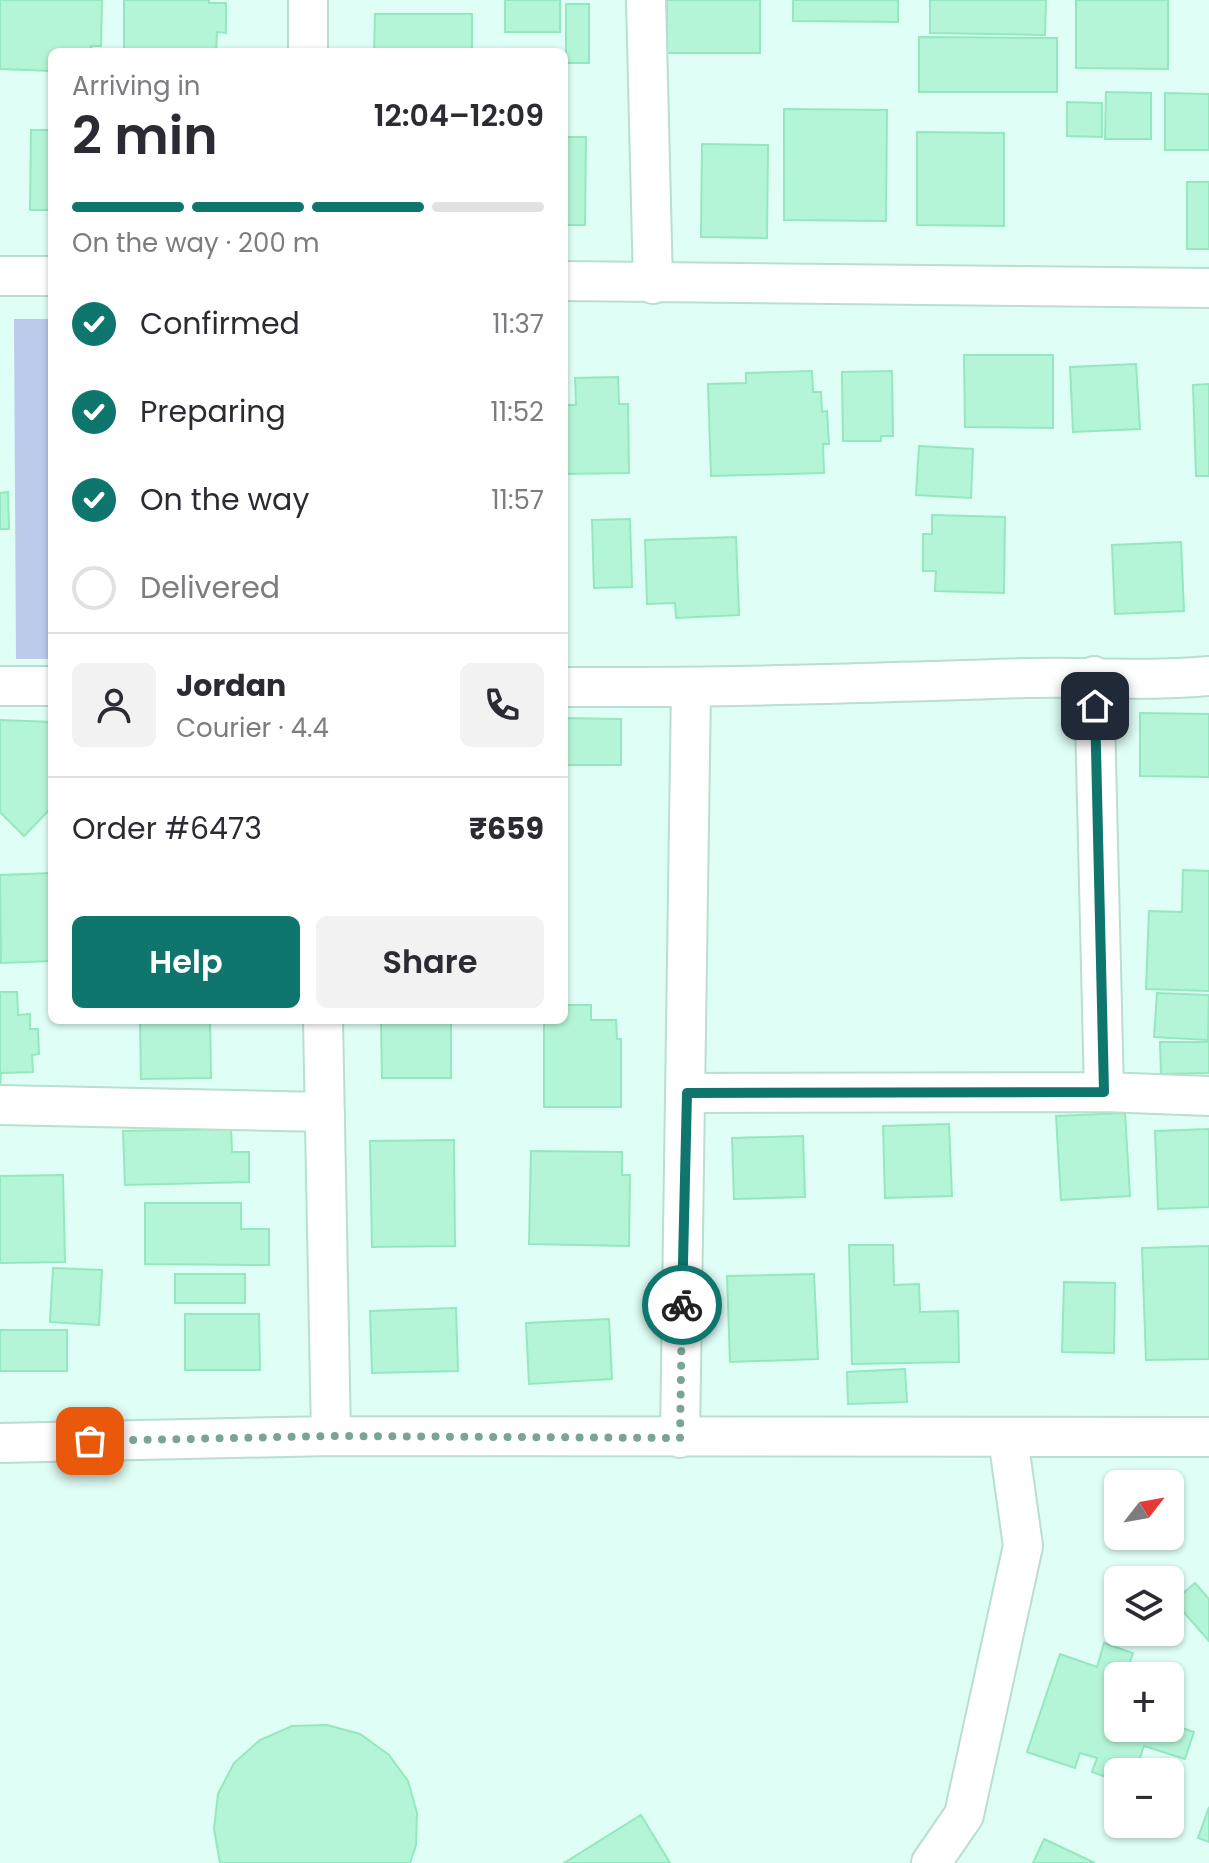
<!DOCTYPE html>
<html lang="en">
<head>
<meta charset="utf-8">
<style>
	body { margin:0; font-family:Poppins,sans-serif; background:#f2f2f3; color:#2b2b33; height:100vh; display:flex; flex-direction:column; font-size:30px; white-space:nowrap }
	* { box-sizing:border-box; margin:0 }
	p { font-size:26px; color:#7c7c81 }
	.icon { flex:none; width:44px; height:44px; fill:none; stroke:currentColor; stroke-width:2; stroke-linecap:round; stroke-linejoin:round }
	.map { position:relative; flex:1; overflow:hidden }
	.drawer { position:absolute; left:48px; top:48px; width:520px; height:976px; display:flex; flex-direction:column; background:#fff; border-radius:12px; box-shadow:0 2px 6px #0004 }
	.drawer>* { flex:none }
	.needle { width:52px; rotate:59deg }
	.tools { position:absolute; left:1104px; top:1470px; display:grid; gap:16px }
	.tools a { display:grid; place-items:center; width:80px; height:80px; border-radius:12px; background:#fff; box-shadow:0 2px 6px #0004; font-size:40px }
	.pin { position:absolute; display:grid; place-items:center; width:68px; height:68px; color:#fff; margin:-34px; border-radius:16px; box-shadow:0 4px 12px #0006 }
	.courier { position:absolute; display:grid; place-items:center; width:80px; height:80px; margin:-40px; border:6px solid #0f766e; border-radius:50%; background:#fff; color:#222; box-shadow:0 2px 10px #0007 }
	.head em { font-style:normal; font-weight:600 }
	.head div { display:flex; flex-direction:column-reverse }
	.head { display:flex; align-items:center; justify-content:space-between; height:136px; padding:0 24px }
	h1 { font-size:52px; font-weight:600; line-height:60px }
	.bar { display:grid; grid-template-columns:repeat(4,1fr); gap:12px 8px; align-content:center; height:96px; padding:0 24px }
	.bar i { height:10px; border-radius:6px; background:#e1e1e2 }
	.bar .current { background:#0f766e }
	.bar p { grid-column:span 4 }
	.line { display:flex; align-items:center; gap:20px; padding:0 24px; border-top:2px solid #e1e1e2 }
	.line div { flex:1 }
	.round { display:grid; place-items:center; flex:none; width:84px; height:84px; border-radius:12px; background:#f2f2f3 }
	ol { padding:0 24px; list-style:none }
	li { display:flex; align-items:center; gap:24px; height:88px }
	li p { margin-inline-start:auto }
	li .icon { padding:8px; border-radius:50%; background:#0f766e; color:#fff; stroke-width:4 }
	li:last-child { color:#7c7c81 }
	li i { width:44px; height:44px; border:4px solid #e1e1e2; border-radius:50% }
	.action { display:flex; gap:16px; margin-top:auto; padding:16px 24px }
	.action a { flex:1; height:92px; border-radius:12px; background:#0f766e; color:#fff; font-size:32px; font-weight:600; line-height:92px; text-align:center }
	.action a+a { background:#f2f2f3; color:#2b2b33 }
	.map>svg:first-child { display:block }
	.green { fill:#bdcaec }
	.building { fill:#b5f5d7; stroke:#94e8bf; stroke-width:2 }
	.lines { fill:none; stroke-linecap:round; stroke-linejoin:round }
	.minor-casing { stroke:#b8dfcf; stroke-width:42 }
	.minor { stroke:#fff; stroke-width:38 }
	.done { stroke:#7ba593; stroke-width:8; stroke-dasharray:0 14.4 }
	.route { stroke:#0f766e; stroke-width:10 }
</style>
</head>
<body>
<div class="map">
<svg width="1209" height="1863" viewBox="0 0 1209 1863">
	<rect width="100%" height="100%" fill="#dffef6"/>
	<path class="green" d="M14 319H52V659H16Z"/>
	<path class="building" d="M0 0H102L101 46H91V52H52V71L0 69Z
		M124 0H209V3H226V33L217 32 216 52H124Z
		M505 0H560V32H505Z
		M667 0H760V53H667Z
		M793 0H898V22L793 21Z
		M930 0H1046L1045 35 930 33Z
		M1076 0H1168V69L1076 68Z
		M566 4H589V63H566Z
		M375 14H472V52H374Z
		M919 37 1057 38V92H919Z
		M1106 92 1151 93V139H1105Z
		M1165 93 1209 94V150H1165Z
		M1067 102 1102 103V137L1067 136Z
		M784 109 887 110 886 221 784 220Z
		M31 130H52V210H30Z
		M917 132 1004 133V226L917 225Z
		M564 137H586L585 225H564Z
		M702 144 768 145 767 238 701 237Z
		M1187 182H1209V249H1187Z
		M964 355H1053V428L965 427Z
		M1136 364 1140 429 1073 432 1070 367Z
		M812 371 813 392H821L822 412 827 411 829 444H823L824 473 711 476 708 384 746 383V373Z
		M892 371 893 436H881V441H843L842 372Z
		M618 377 619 404H628L629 473 564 474V405H576L575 378Z
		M1209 384V476H1196L1193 385Z
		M919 446 973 449 971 498 916 495Z
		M8 492 9 529H0V493Z
		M932 515 1005 517 1004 593 935 591 936 571H923V534H932Z
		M630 519 632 587 594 588 592 520Z
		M736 537 739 615 676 618 675 603 647 604 645 540Z
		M1181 542 1184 611 1115 614 1112 545Z
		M1140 713 1209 714V777L1140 776Z
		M564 718 621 719V765H564Z
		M0 720 52 722V807L24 836 0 812Z
		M1183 870 1209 871V991L1146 989 1149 911 1182 912Z
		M52 873V961L1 963 0 875Z
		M0 992H17L18 1015 30 1014V1029H38L39 1054 32 1055 33 1072 1 1073 0 1088Z
		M1157 993 1209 995 1208 1040 1154 1037Z
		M564 1005H591V1020H616L617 1039H621V1107H544V1020H564Z
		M140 1020H210L211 1078 141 1079Z
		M381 1022H451V1078H382Z
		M1160 1042H1209V1073L1161 1074Z
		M1125 1113 1130 1196 1061 1200 1056 1116Z
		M949 1124 952 1196 885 1198 883 1126Z
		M231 1129 232 1152H249V1182L125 1185 123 1131Z
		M1209 1129V1207L1158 1209 1155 1131Z
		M803 1136 805 1197 734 1199 732 1138Z
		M454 1140 455 1246 372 1247 370 1141Z
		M531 1151 622 1152V1175H630L629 1246 529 1244Z
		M63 1175 65 1262 0 1263V1176Z
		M145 1203H241V1229H269V1265L145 1264Z
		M849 1245H893L894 1285 919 1284 920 1312 958 1311 959 1362 852 1364Z
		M1209 1246V1359L1146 1360 1142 1248Z
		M53 1268 102 1270 99 1325 50 1322Z
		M175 1274H245V1303H175Z
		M814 1274 818 1359 730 1362 727 1276Z
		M1064 1282 1115 1283 1114 1353 1062 1352Z
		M456 1308 458 1371 372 1373 370 1311Z
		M185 1314H259L260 1370H185Z
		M609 1319 612 1379 529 1384 526 1323Z
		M0 1330H67V1371H0Z
		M905 1369 907 1402 848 1404 847 1372Z
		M1195 1583 1209 1599V1641L1174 1601Z
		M1104 1643 1133 1653 1125 1676H1118V1728H1170V1724L1194 1732 1185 1759 1144 1746 1135 1772H1118V1781L1092 1772 1097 1758 1080 1753 1075 1768 1027 1752 1060 1654 1097 1667Z
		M327 1725 360 1734 389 1755 408 1781 417 1813 416 1845 410 1863H220L214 1829 218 1794 234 1763 260 1740 292 1726Z
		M1209 1807V1842L1198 1838Z
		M641 1815 670 1863H564Z
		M1044 1839 1095 1863H1033Z"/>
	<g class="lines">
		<defs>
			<path id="minor" d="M646 0 653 284
				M308 52V0
				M0 276H52
				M564 281 1209 288
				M1094 676 1104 1092
				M0 686H52
				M564 687C718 688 872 683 1027 678 1087 676 1149 682 1209 676
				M323 1020 331 1436
				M687 1093 1104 1092 1209 1096
				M0 1105 325 1112
				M680 1438 691 688
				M0 1443 331 1436 1209 1437
				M931 1863 964 1815 1023 1546 1008 1438"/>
		</defs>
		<use href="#minor" class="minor-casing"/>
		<use href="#minor" class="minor"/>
	</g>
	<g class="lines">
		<path class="done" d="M90 1441 331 1436 680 1438 682 1305"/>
		<path class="route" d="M682 1305 687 1093 1104 1092 1095 706"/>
	</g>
</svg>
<div class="tools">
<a><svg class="needle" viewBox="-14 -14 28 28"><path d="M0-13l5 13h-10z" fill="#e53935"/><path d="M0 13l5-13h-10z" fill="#7c7c81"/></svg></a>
<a><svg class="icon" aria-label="layers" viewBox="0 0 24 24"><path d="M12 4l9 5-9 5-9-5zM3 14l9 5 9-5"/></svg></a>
<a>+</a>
<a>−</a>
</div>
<div class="pin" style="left:90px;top:1441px;background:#ea580c"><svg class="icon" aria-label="bag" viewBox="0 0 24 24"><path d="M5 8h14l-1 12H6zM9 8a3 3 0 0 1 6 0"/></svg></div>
<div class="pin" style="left:1095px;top:706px;background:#1f2937"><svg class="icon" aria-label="home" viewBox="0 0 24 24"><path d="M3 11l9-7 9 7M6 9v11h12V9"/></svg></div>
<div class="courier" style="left:682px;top:1305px"><svg class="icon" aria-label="bike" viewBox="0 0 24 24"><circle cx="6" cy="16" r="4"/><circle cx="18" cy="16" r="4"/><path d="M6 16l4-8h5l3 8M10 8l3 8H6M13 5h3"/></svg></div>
<section class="drawer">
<div class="head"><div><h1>2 min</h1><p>Arriving in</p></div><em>12:04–12:09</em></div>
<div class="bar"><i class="current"></i><i class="current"></i><i class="current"></i><i></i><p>On the way · 200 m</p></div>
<ol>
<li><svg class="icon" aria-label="check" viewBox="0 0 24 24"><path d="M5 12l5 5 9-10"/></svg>Confirmed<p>11:37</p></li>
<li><svg class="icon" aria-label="check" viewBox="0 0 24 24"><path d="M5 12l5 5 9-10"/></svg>Preparing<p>11:52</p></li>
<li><svg class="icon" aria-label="check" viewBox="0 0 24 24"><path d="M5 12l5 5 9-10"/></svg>On the way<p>11:57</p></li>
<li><i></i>Delivered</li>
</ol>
<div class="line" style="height:144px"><a class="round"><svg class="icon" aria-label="person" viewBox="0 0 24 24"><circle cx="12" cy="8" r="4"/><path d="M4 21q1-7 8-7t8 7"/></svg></a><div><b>Jordan</b><p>Courier · 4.4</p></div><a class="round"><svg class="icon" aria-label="phone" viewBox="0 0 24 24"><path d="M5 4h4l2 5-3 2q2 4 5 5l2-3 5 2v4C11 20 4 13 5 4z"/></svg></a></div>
<div class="line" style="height:104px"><div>Order #6473</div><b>₹659</b></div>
<div class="action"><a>Help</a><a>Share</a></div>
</section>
</div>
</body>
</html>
